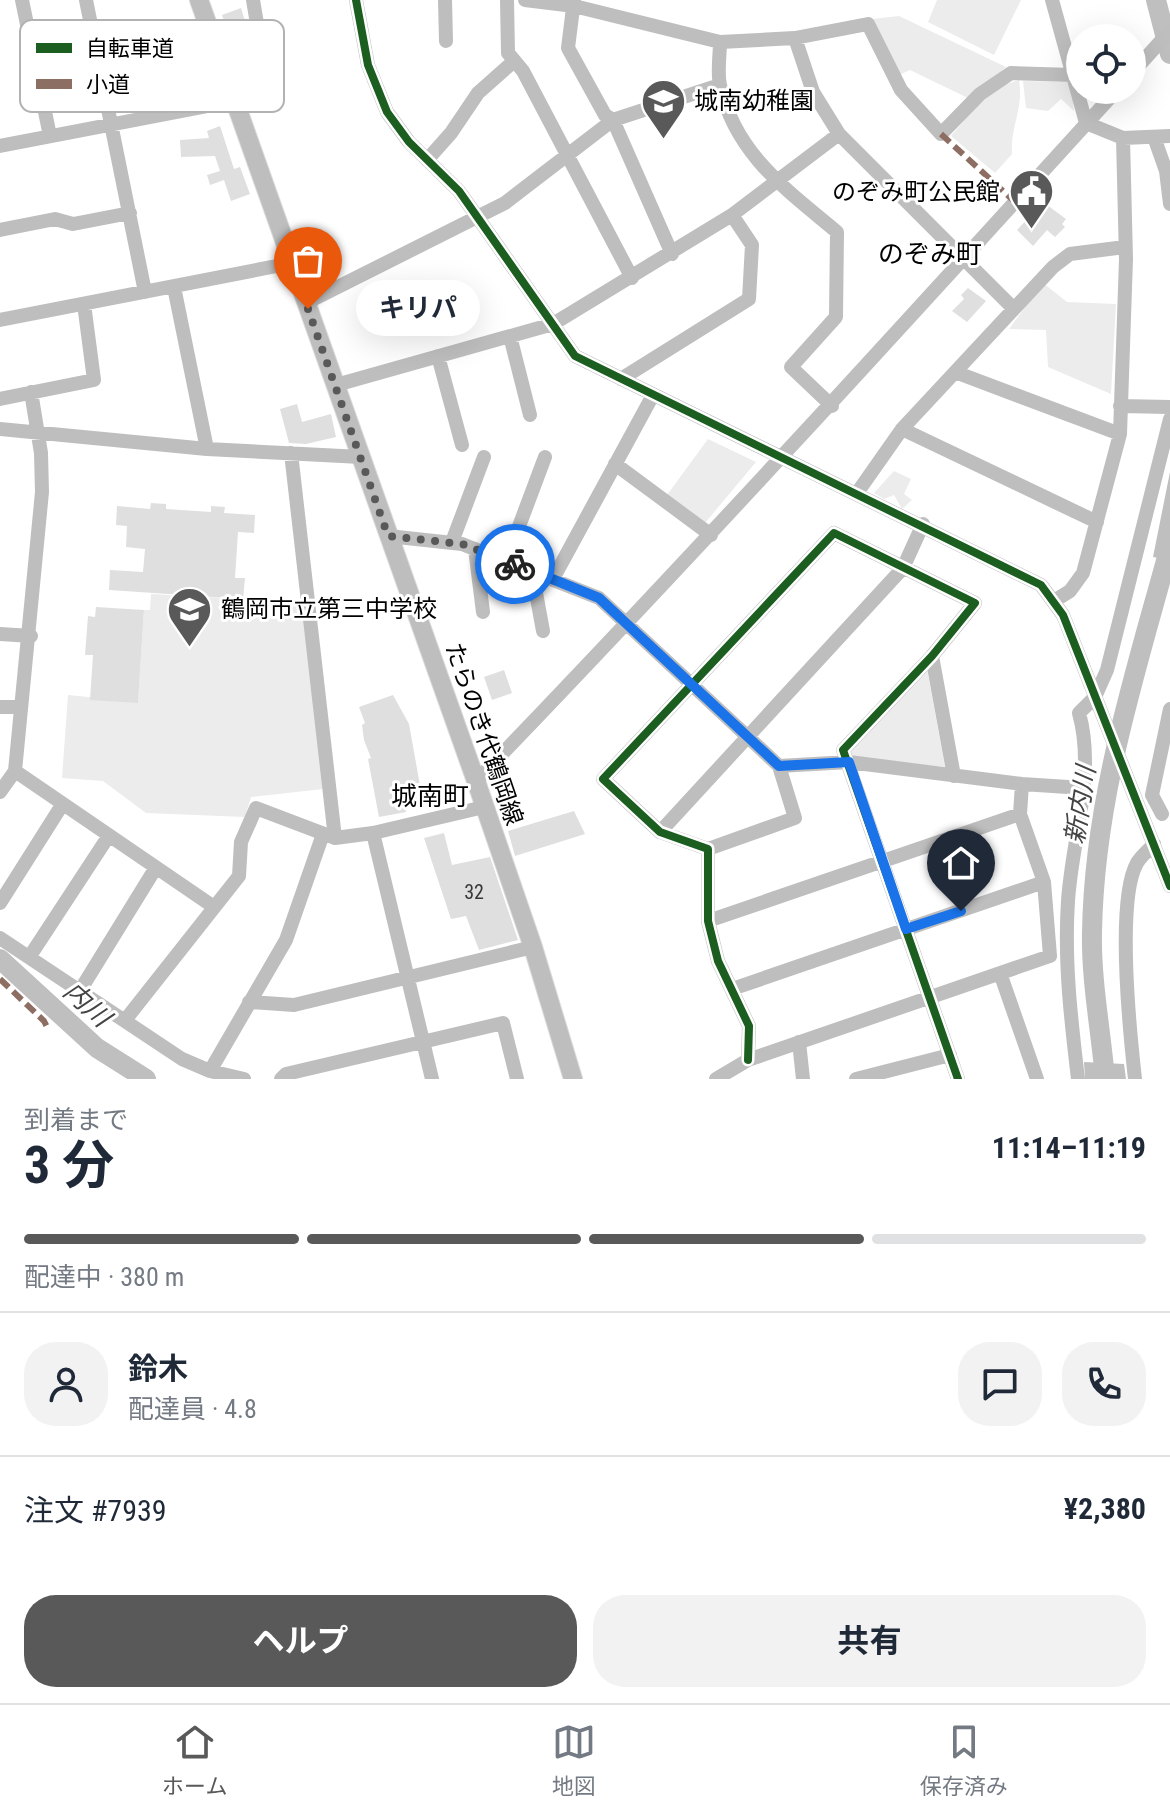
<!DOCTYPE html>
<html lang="ja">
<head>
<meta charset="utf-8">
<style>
	body { margin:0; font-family:"Roboto Condensed","Noto Sans JP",sans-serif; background:#f2f2f3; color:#1f2937; height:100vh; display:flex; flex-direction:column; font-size:30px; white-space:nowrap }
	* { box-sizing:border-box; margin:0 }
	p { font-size:26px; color:#747a83 }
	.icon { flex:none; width:44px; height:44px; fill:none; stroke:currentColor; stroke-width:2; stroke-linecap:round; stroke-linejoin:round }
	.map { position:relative; height:1079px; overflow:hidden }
	.sheet { display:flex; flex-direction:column; background:#fff; flex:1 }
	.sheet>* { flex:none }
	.controls { position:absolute; left:1066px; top:24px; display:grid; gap:16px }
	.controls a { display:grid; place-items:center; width:80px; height:80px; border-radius:50%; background:#fff; box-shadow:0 8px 32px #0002; font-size:40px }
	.pin { position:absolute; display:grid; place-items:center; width:68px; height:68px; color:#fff; margin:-82px -34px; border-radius:50% 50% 50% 0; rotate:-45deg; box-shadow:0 0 8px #0007 }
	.pin .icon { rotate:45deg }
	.courier { position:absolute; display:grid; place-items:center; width:80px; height:80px; margin:-40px; border:6px solid #1a73e8; border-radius:50%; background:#fff; color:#222; box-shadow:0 2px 10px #0007 }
	.bubble { position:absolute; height:56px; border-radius:28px; background:#fff; box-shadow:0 8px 32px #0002; font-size:26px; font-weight:700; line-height:56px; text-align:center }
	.summary em { font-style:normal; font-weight:700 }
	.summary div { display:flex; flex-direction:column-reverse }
	.summary { display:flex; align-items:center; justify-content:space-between; height:136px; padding:0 24px }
	h1 { font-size:52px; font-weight:700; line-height:60px }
	.bar { display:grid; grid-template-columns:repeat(4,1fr); gap:12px 8px; align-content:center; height:96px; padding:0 24px }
	.bar i { height:10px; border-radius:6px; background:#e0e1e3 }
	.bar .active { background:#595959 }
	.bar p { grid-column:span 4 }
	.line { display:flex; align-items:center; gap:20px; padding:0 24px; border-top:2px solid #e0e1e3 }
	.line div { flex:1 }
	.round { display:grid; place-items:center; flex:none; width:84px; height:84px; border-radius:32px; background:#f2f2f3 }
	.primary-button { display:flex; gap:16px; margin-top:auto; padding:16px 24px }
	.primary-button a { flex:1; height:92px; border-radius:32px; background:#595959; color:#fff; font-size:32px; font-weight:700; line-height:92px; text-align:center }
	.primary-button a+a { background:#f2f2f3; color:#1f2937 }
	.menu { display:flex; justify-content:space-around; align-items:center; height:112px; border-top:2px solid #e0e1e3; background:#fff; font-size:22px; color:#747a83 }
	.menu a { display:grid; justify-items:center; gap:4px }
	.menu .active { color:#595959 }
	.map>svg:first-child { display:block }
	.green { fill:#ececec }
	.water { fill:#bfbfbf }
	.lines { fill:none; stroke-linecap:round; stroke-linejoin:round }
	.river { stroke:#bfbfbf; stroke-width:20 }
	.building { fill:#dfdfdf }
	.major-casing { stroke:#dbdbdb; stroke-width:20 }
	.minor { stroke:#bebebe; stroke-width:14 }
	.major { stroke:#bebebe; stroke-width:18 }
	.quiet { stroke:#8d6e63; stroke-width:6; stroke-dasharray:12 6; stroke-linecap:butt }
	.cycleway-casing { stroke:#fff; stroke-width:13 }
	.cycleway { stroke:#1b5e20; stroke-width:8 }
	.done { stroke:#595959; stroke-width:8; stroke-dasharray:0 14.4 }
	.route { stroke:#1a73e8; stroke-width:10 }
	.labels { text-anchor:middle; stroke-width:6; stroke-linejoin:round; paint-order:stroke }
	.number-label { font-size:20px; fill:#383838 }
	.poi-label { font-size:24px; fill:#000; stroke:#fff; text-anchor:start }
	.street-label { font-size:24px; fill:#000; stroke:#fff }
	.neighbourhood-label { font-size:26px; fill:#000; stroke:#fff }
	.water-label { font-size:26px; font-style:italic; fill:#444; stroke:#fff }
	.key { fill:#fff; stroke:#b2b2b2; stroke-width:2 }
	.key-label { font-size:22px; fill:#000 }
</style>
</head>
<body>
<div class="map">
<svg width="1170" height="1079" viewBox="0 0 1170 1079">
	<rect width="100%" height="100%" fill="#fff"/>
	<path class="green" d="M937 0H1021L994 55 928 22Z
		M899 16 1006 67 970 99 910 70 899 75 872 19Z
		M1019 80C1024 108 1010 127 1012 154L995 173 951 136C971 113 989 88 1019 80Z
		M1023 81 1071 82 1074 111 1061 99 1048 111 1026 108Z
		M1043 283 1067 302 1116 304 1111 394 1048 367 1046 330 1009 329Z
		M708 439 756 462 705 523 667 495Z
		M894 471 911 479 904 494 912 500 902 509 894 495 884 499 874 493Z
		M151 594 302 602 323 789 251 797 245 817 146 813 103 781 62 778 68 695 138 702 144 610H150Z
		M927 669 945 767 854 758 850 751Z"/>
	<path class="water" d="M1170 472V560L1153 557Z
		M1084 1062 1124 1064 1126 1079H1085Z"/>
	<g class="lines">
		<path class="river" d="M1156 0 1170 54
			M0 959 97 1048 146 1079
			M1105 1079C1101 1031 1091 981 1092 933 1094 798 1135 675 1170 546"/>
	</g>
	<path class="building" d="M241 8 249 34 230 38 222 15Z
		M220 126 234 169 240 167 250 194 231 201 224 180 210 185 207 175 220 171 215 156 181 157 180 140 209 138 207 131Z
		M1043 202 1066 219 1062 224 1065 227 1055 237 1047 230 1033 246 1017 230Z
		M968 288 986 301 967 322 952 311 964 299 961 295Z
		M386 291 397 324 382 329 371 296Z
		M297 404 302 422 331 414 336 437 306 444 289 443 280 409Z
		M151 503 166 504V509L211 512V506L225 507 224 513 255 515 254 533 238 532 235 578H245L243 599 109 590 110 570 143 572 145 549 126 547 127 526 116 525 117 506 150 509Z
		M96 607 144 610 138 703 90 700 93 655H85L88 616 95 617Z
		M504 670 512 693 492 700 484 677Z
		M393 695 409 724 423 802 405 806 406 812 379 817 368 759 371 758 364 740 362 725 365 723 359 707Z
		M574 811 585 834 515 856 508 831Z
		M444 833 452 865 490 857 518 940 479 950 466 916 451 919 424 838Z"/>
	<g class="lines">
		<defs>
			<path id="major" d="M199 0 476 781 533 947 573 1079"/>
		</defs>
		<use href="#major" class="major-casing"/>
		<path class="minor" d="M22 0 50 136
			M86 0 145 292
			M356 0 368 65 387 112 409 142 459 191 575 356 1041 585 1063 615 1170 886
			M445 0 446 41
			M507 0 508 53 523 71 632 278
			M525 0 574 6 720 42 795 38 868 24 901 90 941 134 980 94 1011 73 1072 75
			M574 0 568 48 605 115 613 120 672 254
			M1052 0 1086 123
			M795 38 813 92 839 134 1014 309
			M720 42C720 55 717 72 720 85 735 154 787 190 837 232L836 317 791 367 832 406
			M1132 73 1170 31
			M227 79 264 65 253 0
			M1086 123 1123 138 1170 136
			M1154 137 1166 171 1170 204
			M0 146 234 101
			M427 160 451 133 478 93 514 61
			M0 230 55 219 73 224 130 213
			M174 287 207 449
			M306 303 505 203 613 120 720 85
			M0 320 292 263
			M510 336 530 415
			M438 356 462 445
			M955 372 1120 434
			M621 379 749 299 752 245 732 215
			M336 385 553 324 732 215 839 134
			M0 399 94 380 84 304
			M1120 406 1170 407
			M0 429 207 449 361 457
			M902 429 1097 522
			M291 453 335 838
			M615 464 711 535
			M857 493 902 429 1053 267 1070 254 1125 247
			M388 536 462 544 599 598 779 766 849 762 1022 784 1083 788
			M452 542 484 457
			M475 549 483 612
			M506 561 545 457
			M532 571 543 631
			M553 579 653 395
			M1054 601 1070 591 1083 573 1120 434 1126 259 1123 138
			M0 634 31 636
			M932 656 954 776
			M0 707H20
			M15 771 214 907
			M476 781C694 555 905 323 1117 90
			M0 792 15 771 42 492 41 453 31 392
			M1162 814 1152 795 1170 709
			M660 832 903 568 923 524
			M373 833 432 1079
			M708 849 795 818 779 766
			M0 903 62 805
			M708 921 1020 814
			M0 938 182 1059 210 1071 244 1079
			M30 956 108 837
			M1000 973 1037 1079
			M81 989 155 869
			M732 989 1044 882
			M249 1002 294 1005 533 947
			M126 1019 239 876 241 842 256 808 335 838 373 833 484 807
			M799 1042 803 1079
			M748 1060 749 1026 718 961 708 921V849L660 832 603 779 834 533 975 603 932 656 843 750 958 1079
			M210 1071 286 940 323 834
			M281 1079 286 1074 503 1023 517 1079
			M716 1079 748 1060 1050 956 1044 882 1020 814 1022 784
			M856 1079 950 1055
			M1078 1079C1071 1020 1064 961 1068 901 1072 839 1096 774 1079 713L1095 697 1107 670 1170 419
			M1135 1079C1130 1034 1116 900 1137 863 1141 856 1149 850 1154 844"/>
		<use href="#major" class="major"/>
		<path class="quiet" d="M941 134 1015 202
			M0 979 44 1021 48 1029"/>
		<defs>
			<path id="cycleway" d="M356 0 368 65 387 112 409 142 459 191 575 356 1041 585 1063 615 1170 886
				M748 1060 749 1026 718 961 708 921V849L660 832 603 779 834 533 975 603 932 656 843 750 958 1079"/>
		</defs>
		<use href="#cycleway" class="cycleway-casing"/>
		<use href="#cycleway" class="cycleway"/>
	</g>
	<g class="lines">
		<path class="done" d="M308 309 388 536 462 544 515 564"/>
		<path class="route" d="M515 564 599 598 779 766 849 762 906 929 961 911"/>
	</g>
	<defs>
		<symbol id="school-pin" viewBox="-11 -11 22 30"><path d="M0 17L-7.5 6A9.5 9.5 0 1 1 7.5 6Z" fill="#595959" stroke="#fff"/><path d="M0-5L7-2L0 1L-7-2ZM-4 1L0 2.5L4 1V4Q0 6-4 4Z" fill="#fff"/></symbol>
		<symbol id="civic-pin" viewBox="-11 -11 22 30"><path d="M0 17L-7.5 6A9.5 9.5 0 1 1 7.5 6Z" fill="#595959" stroke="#fff"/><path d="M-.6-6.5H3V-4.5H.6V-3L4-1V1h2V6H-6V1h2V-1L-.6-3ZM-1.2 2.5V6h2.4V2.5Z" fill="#fff"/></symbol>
	</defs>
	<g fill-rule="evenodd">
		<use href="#school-pin" x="638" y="76" width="51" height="69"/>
		<use href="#civic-pin" x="1006" y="166" width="51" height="69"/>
		<use href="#school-pin" x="164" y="584" width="51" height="69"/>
	</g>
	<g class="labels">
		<g class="number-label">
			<text x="474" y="899">32</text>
		</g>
		<g class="poi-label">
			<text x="694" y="109">城南幼稚園</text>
			<text x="1000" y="200" text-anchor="end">のぞみ町公民館</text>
			<text x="221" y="617">鶴岡市立第三中学校</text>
		</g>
		<g class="street-label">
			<text transform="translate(484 734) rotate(71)" y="8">たらのき代鶴岡線</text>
		</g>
		<g class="neighbourhood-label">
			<text x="930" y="263">のぞみ町</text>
			<text x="430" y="805">城南町</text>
		</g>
		<g class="water-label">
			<text transform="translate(1080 805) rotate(-81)" y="9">新内川</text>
			<text transform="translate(87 1004) rotate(42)" y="9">内川</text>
		</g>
	</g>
	<rect x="20" y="20" width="264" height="92" rx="12" class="key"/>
	<rect x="36" y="43" width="36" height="10" fill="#1b5e20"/>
	<rect x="36" y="79" width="36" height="10" fill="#8d6e63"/>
	<g class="key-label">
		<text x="86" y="56">自転車道</text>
		<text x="86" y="92">小道</text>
	</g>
</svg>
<div class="controls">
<a><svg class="icon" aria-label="locate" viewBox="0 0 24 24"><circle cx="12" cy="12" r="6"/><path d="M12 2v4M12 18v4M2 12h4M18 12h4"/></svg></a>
</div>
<div class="pin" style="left:308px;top:309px;background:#ea580c"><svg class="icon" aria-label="bag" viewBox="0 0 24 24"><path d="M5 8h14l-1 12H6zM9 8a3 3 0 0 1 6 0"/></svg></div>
<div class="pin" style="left:961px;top:911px;background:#1f2937"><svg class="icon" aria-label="home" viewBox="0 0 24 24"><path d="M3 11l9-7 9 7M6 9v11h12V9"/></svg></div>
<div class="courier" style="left:515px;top:564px"><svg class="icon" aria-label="bike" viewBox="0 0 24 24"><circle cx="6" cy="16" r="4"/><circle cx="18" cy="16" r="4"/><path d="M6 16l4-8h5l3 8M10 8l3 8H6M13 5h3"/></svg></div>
<div class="bubble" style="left:356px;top:280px;width:124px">キリパ</div>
</div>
<section class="sheet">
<div class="summary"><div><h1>3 分</h1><p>到着まで</p></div><em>11:14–11:19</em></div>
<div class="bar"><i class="active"></i><i class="active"></i><i class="active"></i><i></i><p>配達中 · 380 m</p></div>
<div class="line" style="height:144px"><a class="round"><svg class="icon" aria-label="person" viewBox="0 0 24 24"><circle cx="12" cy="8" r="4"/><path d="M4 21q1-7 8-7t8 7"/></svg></a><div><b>鈴木</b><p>配達員 · 4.8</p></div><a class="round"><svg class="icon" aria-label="chat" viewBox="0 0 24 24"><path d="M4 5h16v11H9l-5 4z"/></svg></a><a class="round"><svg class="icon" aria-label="phone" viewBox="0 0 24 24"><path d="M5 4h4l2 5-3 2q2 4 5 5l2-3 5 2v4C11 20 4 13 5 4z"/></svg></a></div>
<div class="line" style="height:104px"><div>注文 #7939</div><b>¥2,380</b></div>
<div class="primary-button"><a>ヘルプ</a><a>共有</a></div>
</section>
<nav class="menu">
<a class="active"><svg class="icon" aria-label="home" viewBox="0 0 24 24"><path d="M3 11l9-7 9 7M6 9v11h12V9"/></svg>ホーム</a>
<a><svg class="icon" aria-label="map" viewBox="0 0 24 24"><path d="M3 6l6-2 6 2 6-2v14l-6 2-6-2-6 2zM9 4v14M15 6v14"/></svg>地図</a>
<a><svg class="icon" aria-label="saved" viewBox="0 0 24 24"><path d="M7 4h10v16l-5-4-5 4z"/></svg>保存済み</a>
</nav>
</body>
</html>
